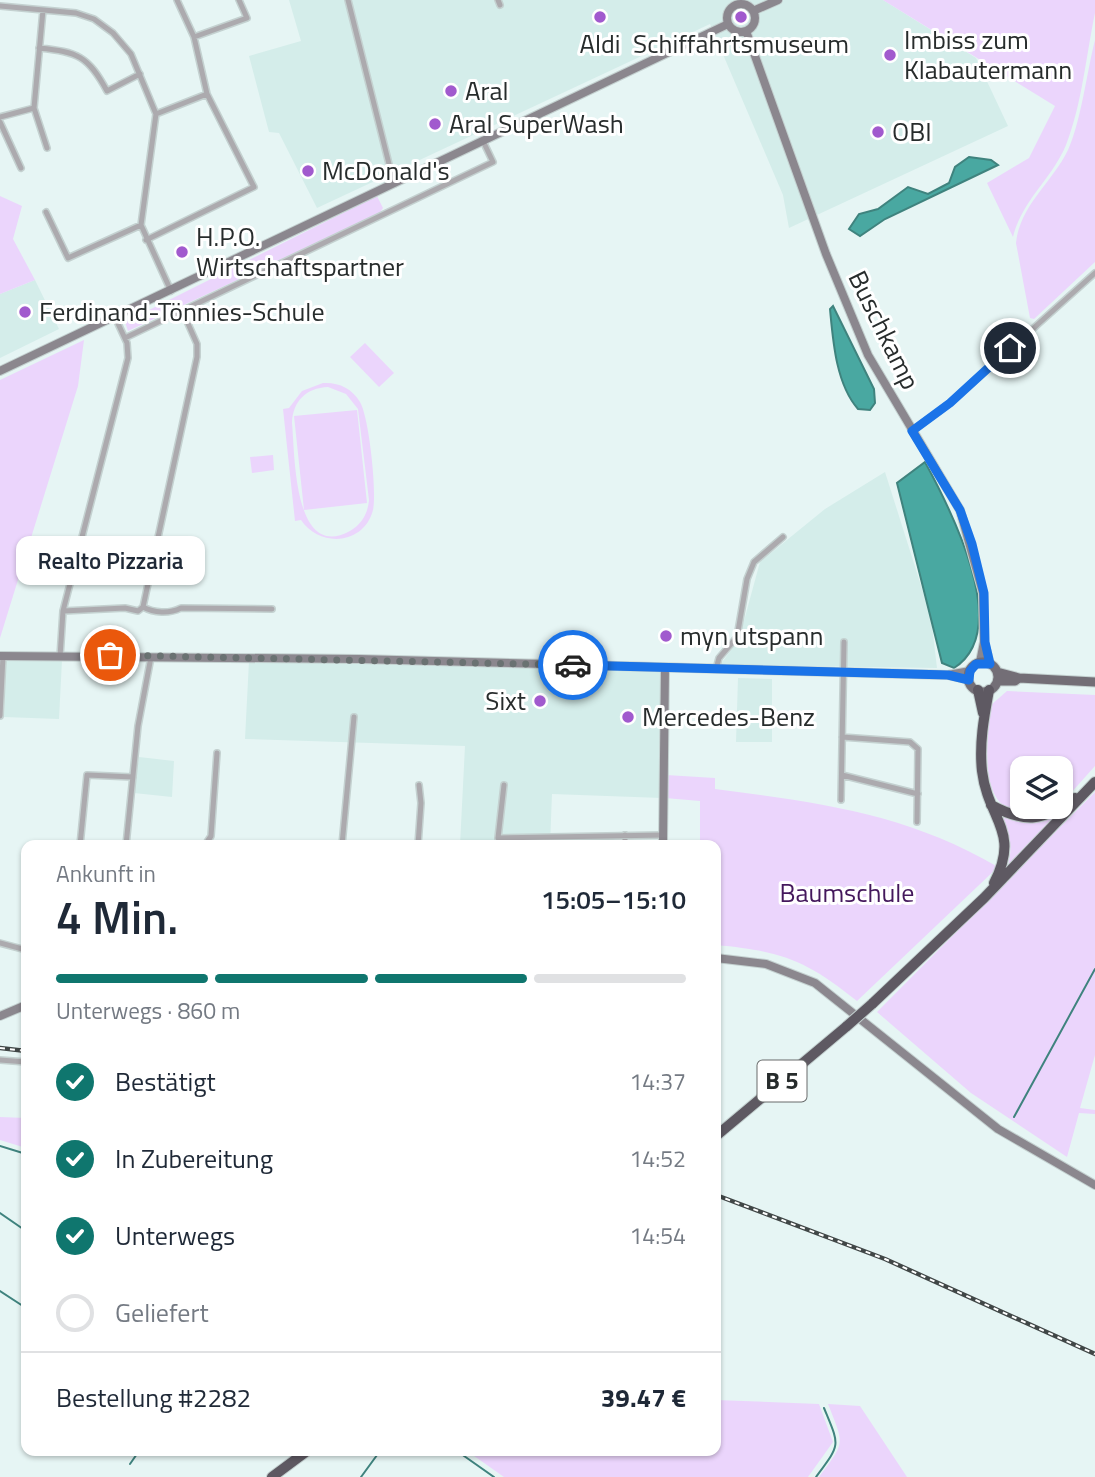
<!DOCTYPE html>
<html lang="de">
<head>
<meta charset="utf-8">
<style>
	body { margin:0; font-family:"Titillium Web",sans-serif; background:#f6f6f7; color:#1f2937; height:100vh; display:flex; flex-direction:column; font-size:26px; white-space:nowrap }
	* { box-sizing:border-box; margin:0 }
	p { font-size:23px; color:#747a83 }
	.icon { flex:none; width:38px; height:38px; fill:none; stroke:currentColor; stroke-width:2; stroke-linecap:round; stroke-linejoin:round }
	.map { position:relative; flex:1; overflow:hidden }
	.sheet { position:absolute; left:21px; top:840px; width:700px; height:616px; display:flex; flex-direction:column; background:#fff; border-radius:14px; box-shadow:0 2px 5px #0004 }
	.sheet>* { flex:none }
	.tools { position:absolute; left:1010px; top:756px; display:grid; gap:14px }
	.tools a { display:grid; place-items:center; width:63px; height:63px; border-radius:14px; background:#fff; box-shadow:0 2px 5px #0004; font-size:35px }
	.pin { position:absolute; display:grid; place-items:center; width:60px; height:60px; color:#fff; margin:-30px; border:4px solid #fff; border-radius:50%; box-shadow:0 2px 7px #0007 }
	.courier { position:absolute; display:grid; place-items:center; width:70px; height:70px; margin:-35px; border:5px solid #1a73e8; border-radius:50%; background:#fff; color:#222; box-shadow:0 2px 9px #0007 }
	.bubble { position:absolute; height:49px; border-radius:14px; background:#fff; box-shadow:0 2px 5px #0004; font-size:23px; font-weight:600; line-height:49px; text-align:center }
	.headline em { font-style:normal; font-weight:600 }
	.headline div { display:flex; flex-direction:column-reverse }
	.headline { display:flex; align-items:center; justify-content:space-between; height:119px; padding:0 35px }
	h1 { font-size:46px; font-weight:600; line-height:52px }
	.bar { display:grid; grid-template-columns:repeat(4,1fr); gap:10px 7px; align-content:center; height:84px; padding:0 35px }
	.bar i { height:9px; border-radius:5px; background:#e0e1e3 }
	.bar .current { background:#0f766e }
	.bar p { grid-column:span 4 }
	.line { display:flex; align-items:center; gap:18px; padding:0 35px; border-top:2px solid #e0e1e3 }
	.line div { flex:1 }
	ol { padding:0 35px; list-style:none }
	li { display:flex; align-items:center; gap:21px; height:77px }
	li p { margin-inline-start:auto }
	li .icon { padding:7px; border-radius:50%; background:#0f766e; color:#fff; stroke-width:4 }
	li:last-child { color:#747a83 }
	li i { width:38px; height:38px; border:4px solid #e0e1e3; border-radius:50% }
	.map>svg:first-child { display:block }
	.built { fill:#d4edea }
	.green { fill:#ebd5fc; fill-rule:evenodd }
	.water { fill:#49a8a1; stroke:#3f837e; stroke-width:2 }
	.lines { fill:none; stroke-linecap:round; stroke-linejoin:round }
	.stream { stroke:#3f837e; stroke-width:2 }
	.street-casing { stroke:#c4d1d0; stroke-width:8 }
	.secondary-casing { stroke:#c4d1d0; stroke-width:10 }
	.primary-casing { stroke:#c4d1d0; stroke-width:11 }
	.highway-casing { stroke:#c4d1d0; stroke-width:12 }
	.street { stroke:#acaaae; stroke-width:5 }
	.secondary { stroke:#8b878e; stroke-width:8 }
	.primary { stroke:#736e76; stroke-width:9 }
	.highway { stroke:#5e5962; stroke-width:10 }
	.rail-casing { stroke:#414747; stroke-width:4.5 }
	.rail { stroke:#fff; stroke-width:2; stroke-dasharray:5; stroke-linecap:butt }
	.highway-bridge-casing { stroke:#c4d1d0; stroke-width:12; stroke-linecap:butt }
	.highway-bridge { stroke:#5e5962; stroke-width:10 }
	.done { stroke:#6a7272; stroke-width:7; stroke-dasharray:0 12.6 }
	.route { stroke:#1a73e8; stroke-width:9 }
	.poi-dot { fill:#a15ace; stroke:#fff; stroke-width:2.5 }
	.labels { text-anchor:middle; stroke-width:6; stroke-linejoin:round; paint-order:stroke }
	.shield { fill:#fff; stroke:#686b6b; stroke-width:2 }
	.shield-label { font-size:24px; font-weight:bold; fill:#272c2c }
	.poi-label { font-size:26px; fill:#272c2c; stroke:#fff; text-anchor:start }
	.street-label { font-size:26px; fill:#272c2c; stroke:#fff }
	.park-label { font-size:26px; fill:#44185c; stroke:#fff }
</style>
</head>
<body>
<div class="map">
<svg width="1095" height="1477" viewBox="0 0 1095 1477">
	<rect width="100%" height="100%" fill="#e6f5f4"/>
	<path class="built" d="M289 0H883L976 58 1008 126 789 228 783 195 710 24 317 208 279 133 269 132 249 56 301 41Z
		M35 280 59 329 0 358V294Z
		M885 472 931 617 937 668 720 665 739 639 760 562 825 509Z
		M6 659 62 660 59 719 4 717Z
		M249 661 663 669 662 798 552 794 550 845H460L465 746 245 739Z
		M738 678 772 679V742H736Z
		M139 757 174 761 172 797 134 793Z"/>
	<path class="green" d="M883 0H1095V13C1086 56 1082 104 1066 145 1052 179 1022 200 1013 237L987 183 1029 158 1055 106Z
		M1095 40V262L1034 319 1030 318 1016 243C1020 205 1052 183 1068 150 1081 122 1087 71 1095 40Z
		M0 196 22 206 13 239 35 280 0 294Z
		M377 196 383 208 379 214 128 331 125 322Z
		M84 340 78 386 0 638V380Z
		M365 343 394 373 379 387 350 357Z
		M323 383C338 382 352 388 360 402 369 417 377 492 373 510 364 545 320 548 301 520L295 521 283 409 289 408 302 391ZM328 387 346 394 358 409 369 500C368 513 362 524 350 531 293 562 295 453 292 423 293 401 306 388 328 387Z
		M357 410 367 503 304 510 294 416Z
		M273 455 274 470 252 473 250 457Z
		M1007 691 1095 695V766L1061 804 1060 768H1022V807H1054C976 835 985 755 991 705Z
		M666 775 715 778V789C820 803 905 813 998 867L857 1001C806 960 781 951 716 945V845H700V801L665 798Z
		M1095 792V1055L1080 1108 1095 1110V1114L1079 1113 1067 1157 971 1093 877 1012Z
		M999 812C1018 826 1035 823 1056 816L1008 865C1014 844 1008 831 999 812Z
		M0 1117 26 1118V1148L0 1140Z
		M716 1400 819 1404 833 1442 808 1477H504L467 1451H716Z
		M828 1404 860 1406 907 1477H819C846 1441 844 1445 828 1404Z"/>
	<path class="water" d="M969 157 991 160 998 165 885 219 860 236 849 229 859 214 878 209 908 187 928 194 949 183 955 167Z
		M833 306 874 389 875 403 870 410 858 409C836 384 833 341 830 309Z
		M925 462C950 508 1014 630 954 668L942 663 897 483Z"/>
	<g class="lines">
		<path class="stream" d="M1014 1117 1095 969
			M0 1146 26 1154
			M0 1213 26 1231
			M0 1291 26 1308
			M457 1451 494 1477
			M130 1464 139 1451
			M361 1477 380 1451
			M816 1477C841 1443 840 1447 824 1408"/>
		<defs>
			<path id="street" d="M348 0 394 184
				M498 0 500 5
				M0 6 76 13 94 19 113 33 131 54 156 114 141 225 171 291
				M194 37 247 18 239 0
				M39 48C78 52 88 56 107 91L140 74
				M34 108 43 10
				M156 114 207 94
				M0 117 34 108 47 148
				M0 122 21 168
				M46 212 68 258 141 225
				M146 240 254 187 207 94 194 37 177 0
				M125 338 493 162 483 141
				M912 431 950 403 1095 273
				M143 607 197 357V344L182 310
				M63 611 125 608 138 611 143 607C154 613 169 614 181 608L272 609
				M60 657 63 611 128 358 127 343 115 317
				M716 669 719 658 737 637 747 579 754 562 783 537
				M0 716 3 656
				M842 737 910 742 918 749 917 822
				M842 775 918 794
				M504 785 498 838 663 835
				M841 800 844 642
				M80 845 87 775 133 777
				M126 845 138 726 151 657
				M205 845 211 836 217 753
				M342 845 354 717
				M418 845 421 803 419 785
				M625 845V835
				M0 943 26 950
				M0 1060 26 1062"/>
			<path id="secondary" d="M727 18a14 14 0 1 1 28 0a14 14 0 1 1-28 0Z
				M753 11 778 0
				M746 31 826 254 868 355 960 510 983 593 984 642 980 662
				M0 371 728 24
				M984 642 990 664
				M0 656 359 659 948 675 970 671
				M948 675 969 680
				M663 845 665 668
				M716 958 766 964 815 983 998 1129 1095 1185
				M0 1016 26 1005"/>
			<path id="primary" d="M968 677a15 15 0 1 1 30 0a15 15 0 1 1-30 0Z
				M997 672 1019 678 1095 682
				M998 681H1015L1019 678"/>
			<path id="highway" d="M978 690 983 713
				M989 690C984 717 979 743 982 771 988 820 1021 831 994 883
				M991 805C1026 824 1043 821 1075 798
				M872 1004 984 898 1095 782
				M716 1136 847 1026
				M272 1477 307 1451"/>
		</defs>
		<use href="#street" class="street-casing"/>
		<use href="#secondary" class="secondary-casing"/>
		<use href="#primary" class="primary-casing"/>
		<use href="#highway" class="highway-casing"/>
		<use href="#street" class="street"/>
		<use href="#secondary" class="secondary"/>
		<use href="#primary" class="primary"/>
		<use href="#highway" class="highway"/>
		<defs>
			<path id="rail" d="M0 1048 26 1051
				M716 1195 885 1259 1095 1354"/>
		</defs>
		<use href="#rail" class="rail-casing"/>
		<use href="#rail" class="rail"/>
		<defs>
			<path id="highway-bridge" d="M847 1026 872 1004"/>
		</defs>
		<use href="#highway-bridge" class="highway-bridge-casing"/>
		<use href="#highway-bridge" class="highway-bridge"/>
	</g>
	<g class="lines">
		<path class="done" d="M110 655 573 665"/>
		<path class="route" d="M573 665 948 675 969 680 970 671 976 664H990L985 642 984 593 972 544 960 510 912 431 950 403 1010 348"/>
	</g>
	<g class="poi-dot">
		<circle cx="600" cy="17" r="7"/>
		<circle cx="741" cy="17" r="7"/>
		<circle cx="890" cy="55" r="7"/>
		<circle cx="451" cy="91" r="7"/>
		<circle cx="435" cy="124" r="7"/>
		<circle cx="878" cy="132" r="7"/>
		<circle cx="308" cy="171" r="7"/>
		<circle cx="182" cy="252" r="7"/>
		<circle cx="25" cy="312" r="7"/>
		<circle cx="666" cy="636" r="7"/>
		<circle cx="540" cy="701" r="7"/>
		<circle cx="628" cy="717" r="7"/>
	</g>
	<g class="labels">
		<rect class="shield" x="757.5" y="1060.5" width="49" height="41" rx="5"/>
		<g class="shield-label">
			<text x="782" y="1089">B 5</text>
		</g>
		<g class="poi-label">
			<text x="904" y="49">Imbiss zum<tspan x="904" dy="30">Klabautermann</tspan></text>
			<text x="600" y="53" text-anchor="middle">Aldi</text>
			<text x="741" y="53" text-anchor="middle">Schiffahrtsmuseum</text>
			<text x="465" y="100">Aral</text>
			<text x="449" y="133">Aral SuperWash</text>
			<text x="892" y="141">OBI</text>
			<text x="322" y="180">McDonald's</text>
			<text x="196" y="246">H.P.O.<tspan x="196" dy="30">Wirtschaftspartner</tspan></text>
			<text x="39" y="321">Ferdinand-Tönnies-Schule</text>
			<text x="680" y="645">myn utspann</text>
			<text x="526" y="710" text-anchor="end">Sixt</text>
			<text x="642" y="726">Mercedes-Benz</text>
		</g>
		<g class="street-label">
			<text transform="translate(884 330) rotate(64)" y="9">Buschkamp</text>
		</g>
		<g class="park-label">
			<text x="847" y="902">Baumschule</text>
		</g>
	</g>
</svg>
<div class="tools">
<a><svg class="icon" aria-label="layers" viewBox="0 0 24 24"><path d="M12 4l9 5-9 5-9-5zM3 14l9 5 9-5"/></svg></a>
</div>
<div class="pin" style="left:110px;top:655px;background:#ea580c"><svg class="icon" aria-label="bag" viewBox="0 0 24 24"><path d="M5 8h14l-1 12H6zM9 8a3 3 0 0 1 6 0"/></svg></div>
<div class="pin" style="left:1010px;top:348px;background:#1f2937"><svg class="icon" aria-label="home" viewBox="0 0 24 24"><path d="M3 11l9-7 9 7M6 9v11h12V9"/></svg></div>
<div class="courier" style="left:573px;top:665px"><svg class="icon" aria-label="car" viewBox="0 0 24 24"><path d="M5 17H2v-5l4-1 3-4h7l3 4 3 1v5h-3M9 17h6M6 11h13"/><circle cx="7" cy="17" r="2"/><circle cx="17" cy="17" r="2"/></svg></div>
<div class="bubble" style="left:16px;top:536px;width:189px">Realto Pizzaria</div>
<section class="sheet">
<div class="headline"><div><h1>4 Min.</h1><p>Ankunft in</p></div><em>15:05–15:10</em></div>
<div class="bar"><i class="current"></i><i class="current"></i><i class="current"></i><i></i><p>Unterwegs · 860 m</p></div>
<ol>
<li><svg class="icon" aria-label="check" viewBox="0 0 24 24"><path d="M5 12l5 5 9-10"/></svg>Bestätigt<p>14:37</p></li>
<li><svg class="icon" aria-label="check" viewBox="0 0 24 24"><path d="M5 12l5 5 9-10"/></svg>In Zubereitung<p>14:52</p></li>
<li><svg class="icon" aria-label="check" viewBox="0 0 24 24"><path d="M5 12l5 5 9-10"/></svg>Unterwegs<p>14:54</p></li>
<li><i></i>Geliefert</li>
</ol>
<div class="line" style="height:91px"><div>Bestellung #2282</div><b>39.47 €</b></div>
</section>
</div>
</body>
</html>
